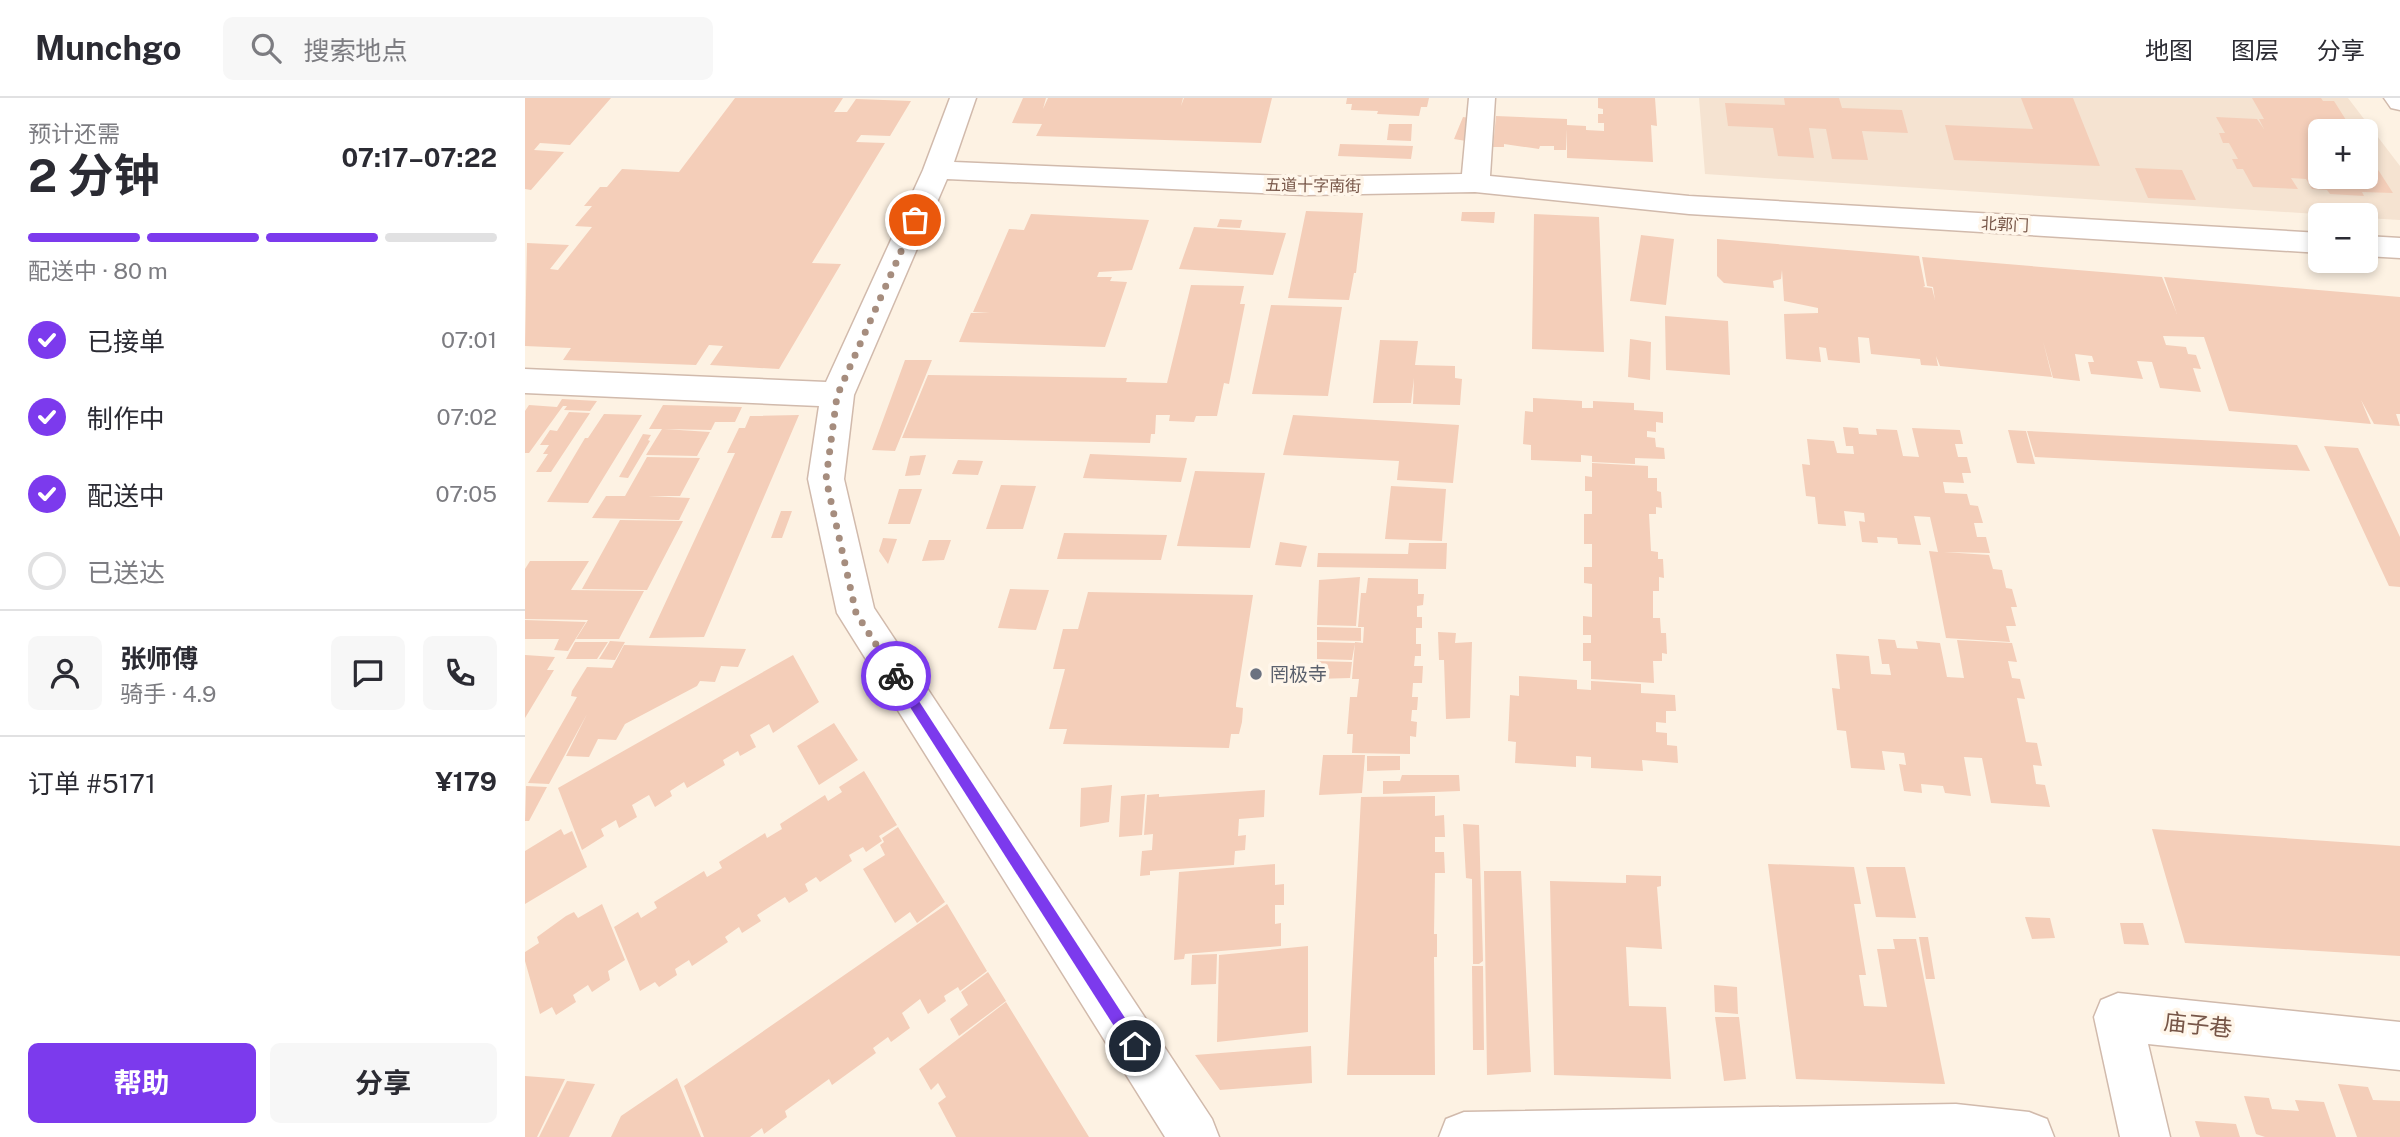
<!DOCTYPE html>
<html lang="zh">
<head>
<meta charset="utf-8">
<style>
	body { margin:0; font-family:"Public Sans","Noto Sans SC",sans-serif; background:#f7f7f7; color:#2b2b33; height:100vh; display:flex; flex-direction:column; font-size:26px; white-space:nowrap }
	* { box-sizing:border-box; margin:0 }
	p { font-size:23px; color:#7c7c81 }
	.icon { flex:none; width:38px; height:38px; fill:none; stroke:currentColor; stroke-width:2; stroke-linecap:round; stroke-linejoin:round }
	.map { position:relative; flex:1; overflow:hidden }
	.drawer { display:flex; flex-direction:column; background:#fff; width:525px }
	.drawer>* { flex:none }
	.controls { position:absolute; left:1783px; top:21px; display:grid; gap:14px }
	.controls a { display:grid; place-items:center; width:70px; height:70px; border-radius:10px; background:#fff; box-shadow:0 4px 10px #0003; font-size:35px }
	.pin { position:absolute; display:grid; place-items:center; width:60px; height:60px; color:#fff; margin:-30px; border:4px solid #fff; border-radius:50%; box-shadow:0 2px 7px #0007 }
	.courier { position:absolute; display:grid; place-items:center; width:70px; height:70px; margin:-35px; border:5px solid #7c3aed; border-radius:50%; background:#fff; color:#222; box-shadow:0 2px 9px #0007 }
	.head em { font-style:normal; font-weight:700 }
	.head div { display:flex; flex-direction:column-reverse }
	.head { display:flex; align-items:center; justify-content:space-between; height:119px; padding:0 28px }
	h1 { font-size:46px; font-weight:700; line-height:52px }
	.bar { display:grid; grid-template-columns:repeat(4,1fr); gap:10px 7px; align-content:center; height:84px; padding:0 28px }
	.bar i { height:9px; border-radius:5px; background:#e1e1e2 }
	.bar .on { background:#7c3aed }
	.bar p { grid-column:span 4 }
	.line { display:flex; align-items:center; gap:18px; padding:0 28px; border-top:2px solid #e1e1e2 }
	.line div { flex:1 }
	.round { display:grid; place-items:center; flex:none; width:74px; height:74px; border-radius:10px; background:#f7f7f7 }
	ol { padding:0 28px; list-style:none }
	li { display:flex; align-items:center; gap:21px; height:77px }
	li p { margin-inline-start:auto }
	li .icon { padding:7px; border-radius:50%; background:#7c3aed; color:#fff; stroke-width:4 }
	li:last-child { color:#7c7c81 }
	li i { width:38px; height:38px; border:4px solid #e1e1e2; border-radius:50% }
	.button { display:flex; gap:14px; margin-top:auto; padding:14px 28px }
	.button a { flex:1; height:80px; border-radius:10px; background:#7c3aed; color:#fff; font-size:28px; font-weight:700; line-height:80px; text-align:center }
	.button a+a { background:#f7f7f7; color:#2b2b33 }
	header { display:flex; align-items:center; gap:42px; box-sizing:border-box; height:98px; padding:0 35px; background:#fff; border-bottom:2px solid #e1e1e2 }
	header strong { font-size:33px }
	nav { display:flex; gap:38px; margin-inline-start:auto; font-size:24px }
	.search { width:490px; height:63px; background:#f7f7f7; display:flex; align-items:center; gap:18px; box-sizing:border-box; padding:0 24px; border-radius:10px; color:#7c7c81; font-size:26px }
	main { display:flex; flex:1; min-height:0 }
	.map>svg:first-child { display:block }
	.residential { fill:#f5e3d1; fill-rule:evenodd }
	.building { fill:#f4ceb9 }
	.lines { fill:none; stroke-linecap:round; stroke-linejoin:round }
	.minor-casing { stroke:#d1baac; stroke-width:3 }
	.minor { fill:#fff; fill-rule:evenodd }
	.route { fill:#7c3aed }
	.done { stroke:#a68d7e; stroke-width:7; stroke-dasharray:0 12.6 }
	.worship-dot { fill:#6b7280; stroke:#fff6ea; stroke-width:2.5 }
	.labels { text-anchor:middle; stroke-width:7; stroke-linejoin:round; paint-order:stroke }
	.far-street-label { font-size:16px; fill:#775648; stroke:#fff6ea }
	.worship-label { font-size:19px; fill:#5b616d; stroke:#fff6ea; text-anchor:start }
	.near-street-label { font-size:23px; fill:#775648; stroke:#fff6ea }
</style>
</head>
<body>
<header>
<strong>Munchgo</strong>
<div class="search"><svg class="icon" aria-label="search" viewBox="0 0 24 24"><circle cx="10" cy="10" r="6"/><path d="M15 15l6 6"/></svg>搜索地点</div>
<nav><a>地图</a><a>图层</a><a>分享</a></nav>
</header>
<main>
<section class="drawer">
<div class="head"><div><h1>2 分钟</h1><p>预计还需</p></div><em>07:17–07:22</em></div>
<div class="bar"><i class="on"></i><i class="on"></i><i class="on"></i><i></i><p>配送中 · 80 m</p></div>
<ol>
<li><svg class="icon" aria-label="check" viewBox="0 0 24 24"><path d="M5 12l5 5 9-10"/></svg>已接单<p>07:01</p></li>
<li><svg class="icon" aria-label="check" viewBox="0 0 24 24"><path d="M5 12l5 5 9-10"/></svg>制作中<p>07:02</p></li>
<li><svg class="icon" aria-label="check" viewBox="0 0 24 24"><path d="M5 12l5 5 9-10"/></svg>配送中<p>07:05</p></li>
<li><i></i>已送达</li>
</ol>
<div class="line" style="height:126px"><a class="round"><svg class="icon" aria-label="person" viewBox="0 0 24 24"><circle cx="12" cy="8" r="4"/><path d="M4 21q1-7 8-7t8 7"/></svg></a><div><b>张师傅</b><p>骑手 · 4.9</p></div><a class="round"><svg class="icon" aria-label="chat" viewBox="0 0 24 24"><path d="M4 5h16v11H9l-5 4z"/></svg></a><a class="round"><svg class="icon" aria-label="phone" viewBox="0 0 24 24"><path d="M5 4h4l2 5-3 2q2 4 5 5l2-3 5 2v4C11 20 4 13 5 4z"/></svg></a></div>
<div class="line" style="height:91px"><div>订单 #5171</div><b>¥179</b></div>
<div class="button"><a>帮助</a><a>分享</a></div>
</section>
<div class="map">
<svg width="1875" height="1039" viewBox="0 0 1875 1039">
	<rect width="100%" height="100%" fill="#fdf2e3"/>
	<path class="residential" d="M1174 0H1823L1875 68V122L1841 120V117H1806L1180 76ZM1796 33H1841V79H1796Z"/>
	<path class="building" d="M0 0H86L45 47 15 45 9 52 39 54 6 92 0 91Z
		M210 0H318L309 14H322L331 1 386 3 365 38 336 37 331 44 360 45 287 165 316 166 254 271 185 267 198 248 184 247 171 267 38 262 46 250 0 248 2 145 44 147 25 171 33 172 67 129 50 128 67 108H59L75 89H82L97 71 154 74Z
		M498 0H521L518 11 523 0H658L656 8 659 0H747L736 45 511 38 517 26 487 25Z
		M822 0H904L902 9H896L894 18 852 16 853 13 826 12 827 6H821Z
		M1073 0H1130L1132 28 1126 27 1128 64 1042 60V31L1041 52H1029V48H1015L1014 51 979 46V49H968L971 18 1042 21V27L1061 28V32L1079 33V25H1073V16H1078V11L1073 10Z
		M1259 0H1314L1317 10 1377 12 1383 35 1337 33 1343 62 1307 61 1301 31 1284 30 1289 60 1253 58 1248 30 1203 28 1200 5 1260 7Z
		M1496 0H1548L1575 68 1429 62 1420 27 1508 31Z
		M1727 0H1796L1798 3H1809L1828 33H1801L1791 20 1799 33H1796V79H1841V53L1868 95 1837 94 1839 98 1805 96 1802 92 1787 91 1781 81 1766 80 1773 91 1728 89 1718 71H1712L1707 61H1713L1704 45H1698L1694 35H1700L1691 19 1732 21 1739 31 1734 21H1739Z
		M938 19 951 21 941 43 929 41Z
		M864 26H887L886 43 862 42Z
		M815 46 888 48 886 61 813 58Z
		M1610 70 1657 72 1671 102 1623 100Z
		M781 113 838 115 831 175H829L824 202 763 200Z
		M937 114H970L969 125 936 123Z
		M506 116 624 122 607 172 574 174 572 179H587L585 183 602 184 580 249 434 244 446 215H465L448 214 484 131 499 132Z
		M1009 116 1074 119 1079 254 1007 251Z
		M695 121 717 122 715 130 692 129Z
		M669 129 761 135 748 177 654 171Z
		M1116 137 1149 141 1141 207 1105 203Z
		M1192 141 1394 158 1400 188 1398 189 1407 190 1410 202 1408 189 1402 188 1397 159 1637 179 1652 216 1639 179 1875 199V316H1871L1875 328 1849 326 1836 302 1846 326 1704 313 1679 239 1638 238 1641 247 1661 249 1663 256 1671 257 1676 271 1668 270 1676 294 1635 290 1627 264 1612 263 1618 281 1566 276 1563 264H1569L1567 258 1550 256 1555 283 1528 280 1518 243 1527 279 1415 268 1411 258 1413 268 1396 267 1395 261 1346 256 1344 240 1333 239 1335 265 1303 262 1301 250 1294 249 1296 264 1261 261 1259 216 1293 215V210L1259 203 1257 172 1256 181 1248 183 1249 190 1199 185 1192 178Z
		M666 187 719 188 715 206H720L704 286 699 285 692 318H671L669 324 644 323 645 317H631L630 336H626L625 345 377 340 403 277 602 280 601 284 642 285Z
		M746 207 817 209 803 298 727 296Z
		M1140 218 1203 223 1205 277 1141 272Z
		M1105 241 1126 244 1125 282 1103 279Z
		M855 242 893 243 890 267 930 268V280L937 281 935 307 888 306 889 280 886 305H848Z
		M380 262H407L370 353 347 352Z
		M1008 300 1057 303V310H1068V303L1109 305V312L1138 314V325L1131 324V334L1122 333V339L1130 340 1131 349 1139 350 1140 361 1110 360V366L1067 364V358L1056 357V364L1006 362V347L998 346 1000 313 1008 314Z
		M37 301 72 303 65 313 39 312 42 308H38L4 355H0V313L4 307 32 309Z
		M138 307 217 309 210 324H190L186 332 139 331 185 334 172 358 121 357 137 331H124Z
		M44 314 65 315 26 374H11L23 356H18L24 347H15L25 332 32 333Z
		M79 316 117 317 63 405 22 404 60 340H63Z
		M274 317 179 539 124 540 210 355H202L214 330H220L225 318Z
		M768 317 934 327 928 385 872 382 874 363 758 357Z
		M1318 329 1333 330 1334 336 1352 337 1351 331 1372 332 1378 358 1394 359 1387 330 1435 332 1438 346H1430L1433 359H1442L1446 375H1437L1439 385 1418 384 1420 395 1442 396 1445 407 1453 408 1458 425H1449L1452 439H1461L1465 455 1419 454 1464 457 1468 471 1477 472 1481 490 1487 491 1492 509H1486L1491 528H1481L1485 544 1421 540 1404 453 1413 454 1405 419 1389 418 1396 447 1373 446 1372 440 1352 439 1353 445 1337 444 1334 423 1340 424 1339 415 1319 413 1321 428 1293 426 1290 399 1281 398 1277 366 1285 367 1282 341 1309 343 1312 355 1329 356 1328 348H1321Z
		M1483 332 1501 333 1510 366 1492 365Z
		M1502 333 1772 347 1785 373 1510 359Z
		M118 336 126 337 123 342 125 343 103 380 94 379Z
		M1799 348 1833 350 1875 439V489L1864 488Z
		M565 356 662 360 656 384 558 380Z
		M401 357 395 377 380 378 385 358Z
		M122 359 175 360 155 398H123L165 400 154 422 67 420 81 398H100Z
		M433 362 458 363 453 377 427 376Z
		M1067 365 1123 368V380H1132V393L1136 394 1137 410 1131 409V416H1124L1126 453 1133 454V461H1138L1139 480 1134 479V493H1128V520H1135L1136 535H1141L1142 556 1137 555V563H1128L1129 585 1066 581V563H1058V545H1066V537H1058V518L1067 519V486L1059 485V469H1067V446H1059V416H1067V393H1060V378L1067 379Z
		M670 373 740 375 725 450 652 448Z
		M476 387 511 388 498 431H461Z
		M866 388 921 391 917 443 860 441Z
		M374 391H397L385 426H363Z
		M256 413H267L257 440H246Z
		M95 422 158 423 122 492 57 491Z
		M539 435 642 437 636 462 532 461Z
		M358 440 372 441 363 466 354 453Z
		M404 442H426L419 462 397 463Z
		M755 444 782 448 776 469 750 467Z
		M884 445H922L921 471 792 469 793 455 883 456Z
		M5 463H64L46 492 119 493 94 541H51L63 522 0 521V471Z
		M835 479 831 528 792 527 794 482Z
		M843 480 893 481V496H899L898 507 892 508V519H897V530H891V546H896V558H890L889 568H898L897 585H888L887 599H893L892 612H887L886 623 892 624 891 639 885 638V656L827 655 828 636H822L825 599H832L834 581H827L830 544 838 545 839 529H833L836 495H841Z
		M485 491 524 492 511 532 473 530Z
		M563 494 728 497 711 606V609L718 610 717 624 714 636H706L704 650 538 646 542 631H524L540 571H528L538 531H553Z
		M0 522 61 524 43 553 29 552 34 541H0Z
		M792 529 836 530V543L792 542Z
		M913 534 931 535 930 545 947 544 945 620 921 621 919 562H914Z
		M1353 541 1370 542 1372 550 1393 551 1391 543 1415 545 1422 579 1439 580 1432 542 1487 545 1492 564 1483 563 1487 580 1495 581 1500 601 1492 600 1501 644 1512 645 1517 668 1508 667 1511 686 1520 687 1525 709 1466 705 1457 660 1439 659 1446 698 1420 695 1418 688 1396 686 1397 695 1379 693 1374 666 1381 667 1379 655 1357 653 1360 672 1326 670 1321 633 1312 632 1307 590 1315 591 1311 556 1344 558 1346 576 1366 577 1364 566H1357Z
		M85 543 100 544 90 562 74 561Z
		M50 544H83L72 561H41Z
		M792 544 830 545 827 562 792 561Z
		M99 547 221 551 213 569 196 568 190 584 175 583 172 588 100 626 91 642 73 641 64 659 41 658 62 616 24 686 3 685 52 599 46 598 47 593 62 569 87 570Z
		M0 557 30 559 22 572H29L0 620Z
		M268 557 294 604 248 635 244 626 225 637 231 649 215 658 213 653 198 662 200 667 162 690 159 684 145 693 147 698 130 709 124 697 107 707 112 719 94 730 91 722 76 731 79 738 57 752 33 690Z
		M791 563 827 564 825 580 791 581Z
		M994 578 1052 582V591L1066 592V583L1116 586V595L1150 597 1151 613H1141V625L1131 624V634L1142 635V647L1152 648 1153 665 1117 662 1118 673 1066 670V659L1051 658V669L990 665 991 644 983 643 985 597 994 598Z
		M309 625 333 662 294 687 272 648Z
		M798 657H840L837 695 794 697Z
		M842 658H875V672L842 673Z
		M339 673 372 727 354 738 357 743 341 754 338 749 324 757 327 763 295 784 291 779 280 786 283 793 264 805 260 799 232 817 236 823 217 835 214 829 200 839 203 844 167 868 164 862 150 871 152 877 134 889 130 884 115 893 89 829 113 814 116 820 132 810 129 804 179 773 182 779 197 770 194 764 240 735 242 740 257 731 255 726 300 697 303 703 317 694 314 689Z
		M877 677H934L935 693 858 696V683H875Z
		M587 687 584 724 555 729 556 690Z
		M1 688 22 689 4 723H0Z
		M740 692 739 719 714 721 713 738 721 737 720 752 710 753 709 767 625 773V777L615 778 617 753 627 752 628 736 619 737 622 697 634 696V699Z
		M620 696 617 737 594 739 596 698Z
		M910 698V718L919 717 920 739H910V754H919L920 775H910L909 836H912V859H909L910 977H822L836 699Z
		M938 726 954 727 958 863 954 866H948L947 781 941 780Z
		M373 729 420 804 392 825 385 814 370 825 338 771 360 757 355 747 359 744 357 740Z
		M36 731 39 737 47 733 62 769 0 806V753Z
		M1627 731 1875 748V858L1660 845Z
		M750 766V787L759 786V807H750V826L756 825V848L660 856 659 861 649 862 654 774Z
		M1243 766 1329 769 1336 806H1329L1341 877H1334L1339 908 1362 909 1352 851H1370L1368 841H1391L1420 986 1271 981Z
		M1341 769H1380L1391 820 1351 819Z
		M959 773H996L1006 974 962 977Z
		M1101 777 1136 778V788L1132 789 1137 851 1101 849 1104 908 1141 909 1146 981 1029 977 1025 783 1101 785Z
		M77 806 100 862 83 873 85 882 67 894 63 887 48 897 51 904 31 917 27 909 15 916 0 863V854L14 845 12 839 41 818 49 814 53 820Z
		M422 806 462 873 435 893 433 889 419 898 421 903 403 916 395 901 377 915 385 930 366 944 363 939 348 950 351 955 307 987 304 981 260 1013 262 1019 239 1036 237 1030 225 1039H179L159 988Z
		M1500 819 1525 820 1530 840 1507 841Z
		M1595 825H1618L1624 847 1599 846Z
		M1394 839H1403L1410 881H1401Z
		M783 848V934L692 944 694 857Z
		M692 856 691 886 666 887 667 857Z
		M947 868H958L959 952H948Z
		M463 874 481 903 434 938 425 921 443 907 436 894Z
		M1189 887 1212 889 1213 916 1190 914Z
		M481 904 564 1039H431L413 1005 421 999 413 985 406 992 394 971Z
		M1190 919H1214L1221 981 1199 983Z
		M786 948 787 985 695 992 670 957Z
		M0 978 40 981 12 1039H0Z
		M152 980 176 1039H86L96 1018Z
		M42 983 70 986 44 1039H14Z
		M1813 986 1843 989 1848 1002 1875 1003V1039H1832Z
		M1719 998 1744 1000 1747 1011 1774 1013 1770 1002 1799 1004 1811 1039H1740L1731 1036Z
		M1670 1023 1711 1026 1715 1039H1675Z"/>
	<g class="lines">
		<defs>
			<path id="minor" d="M425 0H451L429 64 780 79 937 76 944 0H970L965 78 1164 98 1796 135V155L1164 116 950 94 780 97 422 81 329 297 319 381 349 510 687 1021 694 1039H640L312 515 283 381 294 308 0 295V271L301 284 398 72Z
				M1859 0H1875V12L1866 10Z
				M1841 138 1875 140V160L1841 158Z
				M1593 895 1875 924V972L1623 946 1645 1039H1595L1569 919 1576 902Z
				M1431 1006 1504 1014 1522 1021 1529 1039H914L921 1021 939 1014Z"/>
		</defs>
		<use href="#minor" class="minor-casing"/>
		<use href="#minor" class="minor"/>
	</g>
	<path class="route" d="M371 572 375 574 615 943V953H605L367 581V574Z"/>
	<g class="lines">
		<path class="done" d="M371 578 331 515 301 381 312 298 390 122"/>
	</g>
	<circle class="worship-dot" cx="731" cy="576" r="7"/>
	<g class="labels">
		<g class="far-street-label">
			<text transform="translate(788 87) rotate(1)" y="6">五道十字南街</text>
			<text transform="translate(1480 126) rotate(3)" y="6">北郭门</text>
		</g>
		<g class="worship-label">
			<text x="745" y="583">罔极寺</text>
		</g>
		<g class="near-street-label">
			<text transform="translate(1673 927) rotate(6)" y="8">庙子巷</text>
		</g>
	</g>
</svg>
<div class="controls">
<a>+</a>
<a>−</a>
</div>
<div class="pin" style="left:390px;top:122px;background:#ea580c"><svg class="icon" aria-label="bag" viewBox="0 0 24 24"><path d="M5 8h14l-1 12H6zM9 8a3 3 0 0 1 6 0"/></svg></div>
<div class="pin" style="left:610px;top:948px;background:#1f2937"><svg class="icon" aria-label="home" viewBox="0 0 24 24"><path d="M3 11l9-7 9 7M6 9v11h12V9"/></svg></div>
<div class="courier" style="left:371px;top:578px"><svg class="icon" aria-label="bike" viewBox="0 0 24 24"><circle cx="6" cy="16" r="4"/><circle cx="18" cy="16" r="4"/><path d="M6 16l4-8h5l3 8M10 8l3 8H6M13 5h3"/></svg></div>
</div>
</main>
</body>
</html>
